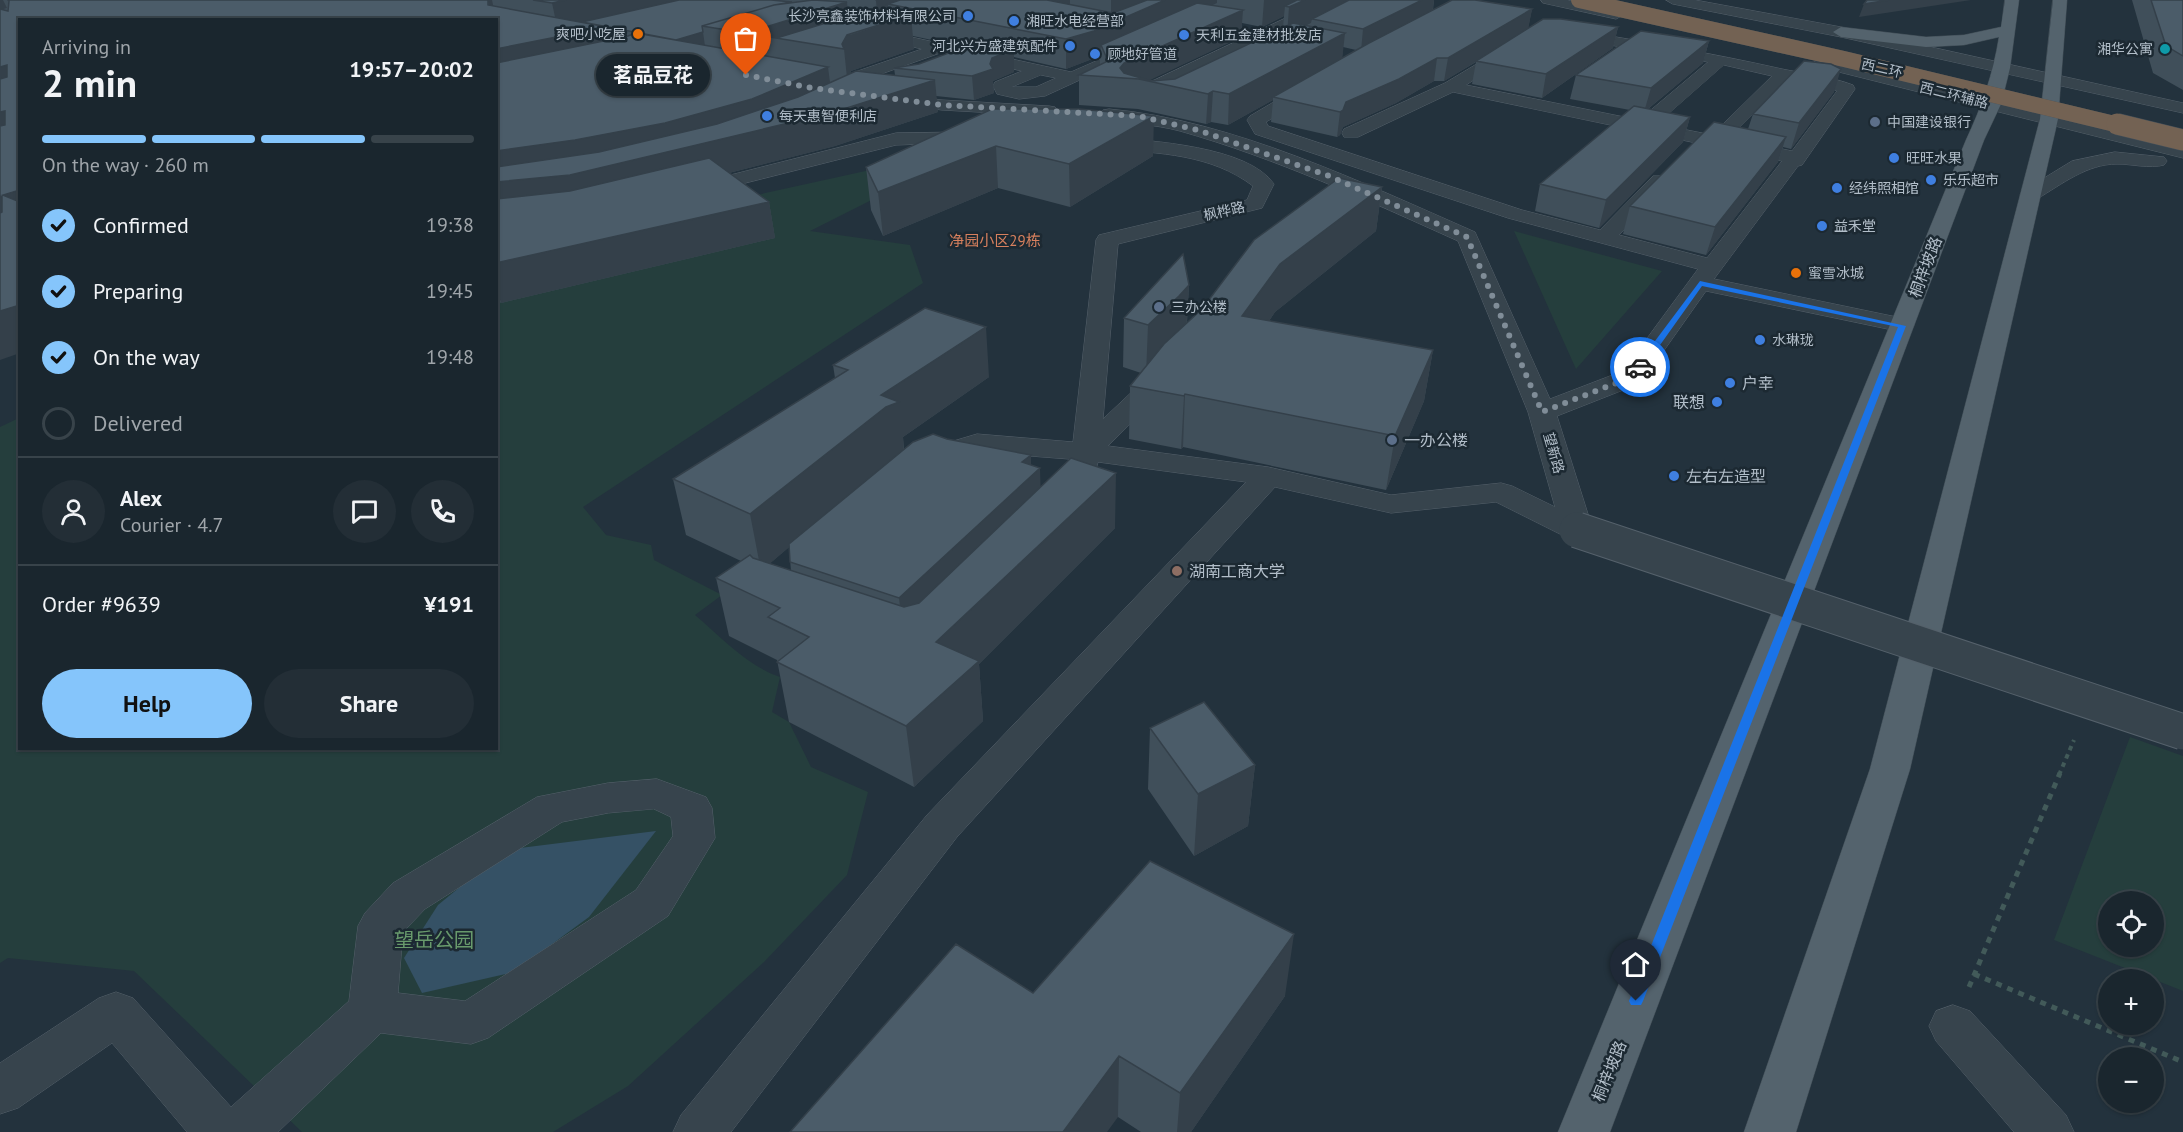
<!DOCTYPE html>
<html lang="en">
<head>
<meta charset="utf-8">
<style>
	body { margin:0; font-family:"PT Sans","Noto Sans SC",sans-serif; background:#232e36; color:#f1f3f6; height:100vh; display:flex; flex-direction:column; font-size:22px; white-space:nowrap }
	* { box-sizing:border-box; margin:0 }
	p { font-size:20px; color:#9fa5aa }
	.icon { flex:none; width:33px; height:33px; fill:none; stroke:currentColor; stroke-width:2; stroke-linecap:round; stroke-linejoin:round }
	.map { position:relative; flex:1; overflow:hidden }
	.side { position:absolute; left:18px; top:18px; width:480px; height:732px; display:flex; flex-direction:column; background:#1a262e; border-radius:0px; box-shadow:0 2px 4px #0004,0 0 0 2px #38434a }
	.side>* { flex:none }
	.buttons { position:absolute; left:2098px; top:891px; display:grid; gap:12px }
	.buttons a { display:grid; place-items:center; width:66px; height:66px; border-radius:50%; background:#1a262e; box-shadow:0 2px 4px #0004,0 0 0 2px #38434a; font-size:30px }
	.pin { position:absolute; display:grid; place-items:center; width:51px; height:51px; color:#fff; margin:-62px -26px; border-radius:50% 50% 50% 0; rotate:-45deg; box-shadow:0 0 6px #0007 }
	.pin .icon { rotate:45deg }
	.courier { position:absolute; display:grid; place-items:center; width:60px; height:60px; margin:-30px; border:4px solid #1a73e8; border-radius:50%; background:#fff; color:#222; box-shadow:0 2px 8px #0007 }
	.bubble { position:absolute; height:42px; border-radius:21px; background:#1a262e; box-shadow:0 2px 4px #0004,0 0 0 2px #38434a; font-size:20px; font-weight:700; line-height:42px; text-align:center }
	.summary em { font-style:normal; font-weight:700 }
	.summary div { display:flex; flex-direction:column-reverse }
	.summary { display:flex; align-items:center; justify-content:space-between; height:102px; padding:0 24px }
	h1 { font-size:39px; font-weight:700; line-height:45px }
	.bar { display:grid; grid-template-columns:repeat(4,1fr); gap:9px 6px; align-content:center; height:72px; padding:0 24px }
	.bar i { height:8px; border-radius:4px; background:#38434a }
	.bar .current { background:#85c5fb }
	.bar p { grid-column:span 4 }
	.line { display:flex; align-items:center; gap:15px; padding:0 24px; border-top:2px solid #38434a }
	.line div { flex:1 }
	.round { display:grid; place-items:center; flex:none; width:63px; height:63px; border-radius:32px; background:#232e36 }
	ol { padding:0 24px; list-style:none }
	li { display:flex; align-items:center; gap:18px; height:66px }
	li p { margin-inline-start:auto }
	li .icon { padding:6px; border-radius:50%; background:#85c5fb; color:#111; stroke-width:4 }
	li:last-child { color:#9fa5aa }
	li i { width:33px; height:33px; border:3px solid #38434a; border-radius:50% }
	.action { display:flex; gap:12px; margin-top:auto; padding:12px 24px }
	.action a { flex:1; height:69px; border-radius:36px; background:#85c5fb; color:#111; font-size:24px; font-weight:700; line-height:69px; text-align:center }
	.action a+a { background:#232e36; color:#f1f3f6 }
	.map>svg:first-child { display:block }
	.green { fill:#253e3d; fill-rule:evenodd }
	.water { fill:#355165 }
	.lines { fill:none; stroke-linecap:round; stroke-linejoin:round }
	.minor-casing { stroke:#55616b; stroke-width:1 }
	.major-casing { stroke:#404d56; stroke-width:1 }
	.path-far1 { stroke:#425a59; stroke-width:4; stroke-dasharray:4.5 4.5; stroke-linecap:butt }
	.path { stroke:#425a59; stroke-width:5; stroke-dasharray:6 6; stroke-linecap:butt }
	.minor { fill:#37444d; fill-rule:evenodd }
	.major { fill:#54636d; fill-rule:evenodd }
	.minor-bridge-casing { stroke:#55616b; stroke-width:37; stroke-linecap:butt }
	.highway-bridge-far1-casing { stroke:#424e58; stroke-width:16; stroke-linecap:butt }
	.highway-bridge-casing { stroke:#424e58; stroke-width:22; stroke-linecap:butt }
	.minor-bridge { stroke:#37444d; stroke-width:35 }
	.highway-bridge-far1 { stroke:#736253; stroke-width:16 }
	.highway-bridge { stroke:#736253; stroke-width:21 }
	.wall { fill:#404f5a; fill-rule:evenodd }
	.shaded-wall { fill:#34404a }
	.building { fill:#4b5c69; stroke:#34404a; stroke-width:1.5 }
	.route { fill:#1a73e8 }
	.done { stroke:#808d98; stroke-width:6; stroke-dasharray:0 10.8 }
	.shop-dot { fill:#3f7fe0; stroke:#1c2932; stroke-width:2 }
	.food-dot { fill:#e8710a; stroke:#1c2932; stroke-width:2 }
	.culture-dot { fill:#0f9aa8; stroke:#1c2932; stroke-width:2 }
	.service-dot { fill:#5c6f8a; stroke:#1c2932; stroke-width:2 }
	.education-dot { fill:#8d6e63; stroke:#1c2932; stroke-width:2 }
	.labels { text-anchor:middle; stroke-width:5; stroke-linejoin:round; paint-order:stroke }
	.far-poi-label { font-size:14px; fill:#b2bec9; stroke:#1c2932; text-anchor:start }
	.far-street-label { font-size:14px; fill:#b2bec9; stroke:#1c2932 }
	.far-neighbourhood-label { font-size:15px; fill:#d7805e; stroke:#1c2932 }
	.street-label { font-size:16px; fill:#b2bec9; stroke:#1c2932 }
	.poi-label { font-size:16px; fill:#b2bec9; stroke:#1c2932; text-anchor:start }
	.near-park-label { font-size:20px; fill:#689a6c; stroke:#1c2932 }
</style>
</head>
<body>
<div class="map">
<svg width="2183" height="1132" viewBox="0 0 2183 1132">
	<rect width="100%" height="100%" fill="#23323d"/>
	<path class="green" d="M979 146 810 231 910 245 923 283 583 507 606 535 651 545 654 560 722 595 695 615C722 638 746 665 780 677L772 712 789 722 811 767 868 792 847 875 764 962 628 1086 553 1132H302L134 971 8 958 0 963V427L19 418 20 748H496L497 222 598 230Z
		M1514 231 1662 271 1576 369Z
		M2130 737 2183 756V991L2054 940ZM2109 902H2154V946H2109Z"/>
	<path class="water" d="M656 831 589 917 514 972 422 993 404 958 438 905 505 850Z"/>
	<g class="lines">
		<defs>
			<path id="minor" d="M1324 0H1342L1139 103H1127L1122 98 1125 94Z
				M1541 0H1567L1621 12 1623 15 1616 19 1543 3Z
				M1666 0H1695L1841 27 2183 103V113L1841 37 1673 4Z
				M870 28 1071 72 1135 44 1140 42 1148 47 1145 50 1045 96 1019 99 997 94 993 86 995 82 1022 71 940 53 870 78 887 81 889 85 887 89 881 90 850 85 848 81 852 73 922 49 865 36 862 33ZM1041 75 1056 78 1036 87H1012Z
				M1569 29C1640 41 1711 53 1782 69 1806 74 1829 76 1853 85L1855 89 1802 165 1798 166 1714 279 1911 320 1914 325 1911 330 1902 332 1706 291 1641 383 1557 416 1593 530 1588 537 1577 540 1566 537 1496 502 1391 513 1275 487 957 837 731 1132H673L681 1115 927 815 1246 482 1098 462C1091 487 1085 514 1053 507L1049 500 1062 485 1069 459 978 452 930 466 920 463 915 457 920 451 977 434 1073 442 1096 240 1099 235 1247 200 1253 186C1211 154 1159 153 1108 149L1101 147 1099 143 1101 139 1108 137C1151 141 1248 146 1274 184L1262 208 1118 244 1103 419 1153 372 1162 370 1171 372 1175 378 1108 446 1268 467 1391 495 1501 483 1512 486 1555 507 1528 412 1458 241C1367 200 1275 158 1180 131 1154 124 1128 124 1103 118L1100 114 1103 110 1109 109C1232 120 1363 183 1475 232L1550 399 1623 371 1698 269 1508 218 1255 134 1247 120 1250 116 1306 83H1318L1320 87 1318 91 1266 122 1268 126 1522 210 1600 230 1653 176H1667L1670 180 1667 184 1619 235 1707 258 1782 161 1453 92 1358 137H1344L1342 133 1344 129 1445 83 1510 44 1516 46 1518 49 1516 52 1466 85 1639 120 1708 62 1564 37 1561 34 1564 31ZM1724 65 1772 76 1712 135 1657 124ZM1788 80 1824 85 1837 91 1792 151 1729 138Z
				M1821 58 2183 146V158L1815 66 1813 63Z
				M894 94 942 100 1049 106 1055 107 1058 111 1055 115 1049 116 942 110 888 103 885 99 888 95Z
				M973 132 980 134 982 138 980 142 896 145 694 196 687 194 684 190 687 186 896 133Z
				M2115 152 2164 157 2167 161 2164 165C2149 169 2133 164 2117 164 2087 164 2062 184 2037 199L2030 201 2023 199 2020 195 2023 191 2072 161Z
				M657 779 706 797 712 808 715 838 668 916 488 1038 471 1044 381 1033 278 1132H187L112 1043 18 1108 0 1114V1063L99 998 116 992 133 998 231 1107 349 1001 358 926 365 913 393 883 537 797 608 783ZM654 809 671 817 673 836 636 890 465 1001 398 993 403 932 425 909 562 822 608 813Z
				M1953 1005 1970 1011 2066 1115 2074 1132H2014L1936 1041 1929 1026 1936 1011Z"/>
			<path id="major" d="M2005 0H2019L2010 68 2001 104 1984 140 1610 1132H1558L1966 140C1982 106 1993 74 1999 37L1964 45 1926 47 1841 37 1833 32 1841 27 1926 37 1964 35 2001 27Z
				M2053 0H2067L2058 119 1910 769 1796 1132H1744L1870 769 2040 119Z"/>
		</defs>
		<use href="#minor" class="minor-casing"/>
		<use href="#major" class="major-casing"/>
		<path class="path-far1" d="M2059 775 2074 740"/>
		<path class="path" d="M1974 974 2183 1062
			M1969 987 2060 773"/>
		<use href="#minor" class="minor"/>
		<use href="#major" class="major"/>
		<defs>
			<path id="minor-bridge" d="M1577 530 2183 732"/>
			<path id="highway-bridge-far1" d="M1579 0 1844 59 2123 126"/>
			<path id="highway-bridge" d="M2117 124 2183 140"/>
		</defs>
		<use href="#minor-bridge" class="minor-bridge-casing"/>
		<use href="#highway-bridge-far1" class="highway-bridge-far1-casing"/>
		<use href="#highway-bridge" class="highway-bridge-casing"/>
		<use href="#minor-bridge" class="minor-bridge"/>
		<use href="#highway-bridge-far1" class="highway-bridge-far1"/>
		<use href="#highway-bridge" class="highway-bridge"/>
	</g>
	<path class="wall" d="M0 0H1434L1433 10 1532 9 1528 28 1618 27 1613 48 1542 98 1472 84 1476 62 1444 81H1434L1396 103 1343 127 1340 135 1337 137 1271 122 1273 100 1228 125 1211 122 1206 124 1138 109 1079 105V75L1100 65V56L1066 69 1014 57V72L993 81 994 93 974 100 936 96 938 112 835 146 729 173 769 202 775 238 501 303 496 299V20H20L0 360ZM1284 16 1283 27 1175 79 1149 80 1241 37 1242 23 1262 27ZM913 36 965 47 919 64 894 68 895 75 850 74 851 71 914 49ZM1343 47 1356 50 1342 58Z
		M2132 0H2183V90L2153 73Z
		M1709 41 1703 63 1648 109 1690 117 1683 142 1599 228 1535 211 1540 184 1630 110 1570 99 1576 75Z
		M1834 92 1791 149 1783 147 1778 162 1706 255 1623 234 1630 206 1748 129 1753 114Z
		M1079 109 1153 156 1070 207 998 188 883 236 871 210 866 167Z
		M1382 187 1376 231 1275 312 1269 321 1433 350 1424 401 1386 490 1183 447 1181 449 1129 439 1130 386 1141 373 1123 367 1124 318 1189 285 1187 323Z
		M833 365 989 377 903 437 904 449 947 439 1031 465 1040 487 1115 528 979 664 983 721 914 787 789 722 777 660 729 636 716 578 741 561 686 535 673 479 835 378ZM789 547 791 571 769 564Z
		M1150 728 1255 765 1248 826 1194 856 1148 789Z
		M1033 993 1285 996 1191 1132H1141L1118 1117Z"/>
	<path class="shaded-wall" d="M0 0H3L7 8 0 10Z
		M488 0H492L496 19 492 20Z
		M566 0H685L558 31 552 3Z
		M875 0H944L888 4 889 18 878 24 876 1Z
		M1045 0H1070V4L1045 14Z
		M1111 0H1217V3L1105 54 1101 45 1100 56 1066 69V39L1111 23Z
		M1264 0H1358L1312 19 1311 23 1287 35 1289 7 1285 6 1284 16 1262 27Z
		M1422 0H1434L1432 14 1361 51 1363 29Z
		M1889 0H1971L1859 17 1864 4Z
		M847 2 850 35 911 15 914 49 851 71 847 78 844 49 717 28Z
		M1532 9 1528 30 1444 81 1448 58Z
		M1243 10 1241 37 1148 81 1139 79 1120 78V68L1124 63Z
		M607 27 613 55 496 81V49Z
		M1618 27 1613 48 1542 98 1546 74Z
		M703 32 705 46 675 40Z
		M1345 33 1342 61 1273 97V100L1228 125 1229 94Z
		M1709 41 1703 63 1644 112 1651 88Z
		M1014 49V72L993 81 994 93 974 100 972 76 990 64 992 58Z
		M1437 58 1434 81 1396 103 1343 127 1340 135 1337 137 1340 112 1346 102Z
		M7 65 20 91 0 101V67Z
		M828 67 832 98 935 80 938 112 835 146 579 211 496 219V151Z
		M1841 69 1834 92 1791 149 1799 123Z
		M1213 91 1211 122 1206 124 1208 94Z
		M5 111 20 139 0 149V112Z
		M1154 116 1153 156 1070 207 1069 164Z
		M1690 117 1683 142 1599 228 1606 200Z
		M1786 137 1778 162 1706 255 1715 227Z
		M996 146 998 188 883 236 878 192Z
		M1382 187 1376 231 1275 312 1238 366 1242 316 1280 264Z
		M20 190V227L3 195Z
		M2 196 20 229 0 238V197Z
		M769 202 775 238 501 303 496 287V263Z
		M1189 285 1186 333 1146 375 1148 325Z
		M20 302V353L0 360V311Z
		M986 327 989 377 903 437 904 455 892 460 761 571 750 514 881 395Z
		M1433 350 1424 401 1386 490 1395 436Z
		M1185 394 1183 447 1181 449 1184 396Z
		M1031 455V476L1040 468 1041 503 903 634 899 598 1022 462Z
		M1116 473 1115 528 979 664 983 721 914 787 906 726 936 642Z
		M1255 765 1248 826 1194 856 1198 794Z
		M1294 934 1285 996 1191 1132H1177L1180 1093Z
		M1119 1056 1118 1117 1107 1132H1063Z"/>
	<path class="building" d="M8 0H488V5L607 27 496 49V20H20V190L3 195 20 202V305L0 311V213L2 212V196L0 197V126L5 125V111L0 112V79L7 77V65L0 67V9L8 11 9 1Z
		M533 0H566L552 3Z
		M679 0H771L792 2 774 5 702 26 703 32 676 40 582 22Z
		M813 0 847 2 766 27 763 31 765 36 780 37 875 8 911 15 847 35 842 44 844 49 702 26 774 5Z
		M900 0H1047L1113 13 1147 0H1165L1094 31 1066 39 888 4Z
		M1297 0H1305L1289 7 1285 6Z
		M1349 0H1422L1363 29 1312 19Z
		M1452 0H1475L1532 9 1448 58H1437L1399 79 1346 102 1343 110 1340 112 1273 97 1369 43Z
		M1867 0H1889L1864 4Z
		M2151 0H2183V56L2166 46Z
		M1197 3 1243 10 1124 63 1120 68 1124 73 1151 81 1175 79 1293 23 1345 33 1229 94 1213 91 1208 94 1139 79 1079 75 1108 61 1101 45Z
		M1543 19H1561L1618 27 1546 74 1476 61Z
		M1641 31 1709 41 1651 88 1576 75Z
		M636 33 828 67 752 99 665 123 575 140 496 151V63L628 36Z
		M978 42 1014 49 992 58 990 64 993 69 972 76 894 68 919 64Z
		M1804 61 1831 64 1841 69 1799 123 1753 114Z
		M856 71 935 80 831 113 570 175 496 182V167L599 152 717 124 798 97Z
		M1634 106 1690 117 1606 200 1540 184Z
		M992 109H1079L1154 116 1069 164 996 146 878 192 866 167Z
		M1714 122 1786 137 1715 227 1630 206Z
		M709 158 769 202 496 263V199L570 191Z
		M1339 178 1382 187 1280 264 1242 316 1433 350 1395 436 1185 394 1184 396 1130 386 1164 344 1202 309 1254 240Z
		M1183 254 1189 285 1179 296 1148 325 1124 318Z
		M925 308 986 327 881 395 899 402 886 407 750 514 673 479 848 370 833 365Z
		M933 434 947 439 1031 455 1022 462 1040 468 899 598 790 562 789 544 913 442Z
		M1071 458 1116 473 936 642 979 661 906 726 777 662 809 637 768 617 780 608 716 578 750 555 753 558 904 607 919 603Z
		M1204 702 1255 765 1198 794 1150 728Z
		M1150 861 1294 934 1180 1093 1119 1056 1063 1132H790L956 944 1033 993Z"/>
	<path class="route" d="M1700 281 1906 326 1643 1001 1641 1005H1631L1629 1001 1898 327 1702 286 1643 369H1637V365Z"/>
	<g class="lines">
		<path class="done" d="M746 75 812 88 942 105 1138 116 1198 130 1329 176 1467 237 1542 412 1632 377 1640 367"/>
	</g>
	<g class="shop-dot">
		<circle cx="968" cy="16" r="6"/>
		<circle cx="1014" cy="21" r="6"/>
		<circle cx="1184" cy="35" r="6"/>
		<circle cx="1070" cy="46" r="6"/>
		<circle cx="1095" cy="54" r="6"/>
		<circle cx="767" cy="116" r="6"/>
		<circle cx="1894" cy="158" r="6"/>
		<circle cx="1931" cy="180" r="6"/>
		<circle cx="1837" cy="188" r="6"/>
		<circle cx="1822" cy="226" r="6"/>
		<circle cx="1760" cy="340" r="6"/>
		<circle cx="1730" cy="383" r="6"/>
		<circle cx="1717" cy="402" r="6"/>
		<circle cx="1674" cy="476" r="6"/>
	</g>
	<g class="food-dot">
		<circle cx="638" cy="34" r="6"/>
		<circle cx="1796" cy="273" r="6"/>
	</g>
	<circle class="culture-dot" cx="2165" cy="49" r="6"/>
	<g class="service-dot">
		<circle cx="1875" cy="122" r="6"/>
		<circle cx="1159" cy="307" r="6"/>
		<circle cx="1392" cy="440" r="6"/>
	</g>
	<circle class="education-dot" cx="1177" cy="571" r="6"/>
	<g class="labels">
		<g class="far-poi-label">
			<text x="956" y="21" text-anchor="end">长沙亮鑫装饰材料有限公司</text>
			<text x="1026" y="26">湘旺水电经营部</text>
			<text x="626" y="39" text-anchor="end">爽吧小吃屋</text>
			<text x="1196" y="40">天利五金建材批发店</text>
			<text x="1058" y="51" text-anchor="end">河北兴方盛建筑配件</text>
			<text x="2153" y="54" text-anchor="end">湘华公寓</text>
			<text x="1107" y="59">顾地好管道</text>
			<text x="779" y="121">每天惠智便利店</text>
			<text x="1887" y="127">中国建设银行</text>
			<text x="1906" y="163">旺旺水果</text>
			<text x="1943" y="185">乐乐超市</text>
			<text x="1849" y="193">经纬照相馆</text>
			<text x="1834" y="231">益禾堂</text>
			<text x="1808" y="278">蜜雪冰城</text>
			<text x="1171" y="312">三办公楼</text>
			<text x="1772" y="345">水琳珑</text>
		</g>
		<g class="far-street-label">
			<text transform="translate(1882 68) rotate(13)" y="5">西二环</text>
			<text transform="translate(1954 95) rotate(14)" y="5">西二环辅路</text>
			<text transform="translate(1224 211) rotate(-13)" y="5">枫桦路</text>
			<text transform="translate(1554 453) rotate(74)" y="5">望新路</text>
		</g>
		<g class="far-neighbourhood-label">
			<text x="995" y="246">净园小区29栋</text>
		</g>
		<g class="street-label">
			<text transform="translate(1925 267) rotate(-69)" y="6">桐梓坡路</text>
			<text transform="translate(1609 1071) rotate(-68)" y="6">桐梓坡路</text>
		</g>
		<g class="poi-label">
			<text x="1742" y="389">户幸</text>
			<text x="1705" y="408" text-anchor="end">联想</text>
			<text x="1404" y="446">一办公楼</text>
			<text x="1686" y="482">左右左造型</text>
			<text x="1189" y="577">湖南工商大学</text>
		</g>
		<g class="near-park-label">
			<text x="434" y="947">望岳公园</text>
		</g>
	</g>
</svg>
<div class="buttons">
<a><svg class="icon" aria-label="locate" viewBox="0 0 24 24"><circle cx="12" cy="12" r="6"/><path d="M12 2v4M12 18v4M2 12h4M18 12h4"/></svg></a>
<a>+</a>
<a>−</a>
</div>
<div class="pin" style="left:746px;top:75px;background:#ea580c"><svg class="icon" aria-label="bag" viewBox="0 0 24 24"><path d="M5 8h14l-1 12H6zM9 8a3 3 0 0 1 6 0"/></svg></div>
<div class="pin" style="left:1636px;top:1001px;background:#1f2937"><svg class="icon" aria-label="home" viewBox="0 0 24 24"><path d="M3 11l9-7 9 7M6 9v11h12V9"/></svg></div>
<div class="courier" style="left:1640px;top:367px"><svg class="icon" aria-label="car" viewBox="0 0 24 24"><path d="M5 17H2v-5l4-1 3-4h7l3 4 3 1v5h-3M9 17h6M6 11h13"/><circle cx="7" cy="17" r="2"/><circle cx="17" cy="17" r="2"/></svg></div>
<div class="bubble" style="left:596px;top:54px;width:114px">茗品豆花</div>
<section class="side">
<div class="summary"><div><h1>2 min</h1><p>Arriving in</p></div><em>19:57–20:02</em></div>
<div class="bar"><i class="current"></i><i class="current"></i><i class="current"></i><i></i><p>On the way · 260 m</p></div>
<ol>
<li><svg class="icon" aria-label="check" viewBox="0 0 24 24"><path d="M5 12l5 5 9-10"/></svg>Confirmed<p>19:38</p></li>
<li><svg class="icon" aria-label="check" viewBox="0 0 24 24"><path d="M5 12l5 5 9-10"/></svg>Preparing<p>19:45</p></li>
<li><svg class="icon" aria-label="check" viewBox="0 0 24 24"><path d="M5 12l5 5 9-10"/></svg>On the way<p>19:48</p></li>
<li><i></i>Delivered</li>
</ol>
<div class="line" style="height:108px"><a class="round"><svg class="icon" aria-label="person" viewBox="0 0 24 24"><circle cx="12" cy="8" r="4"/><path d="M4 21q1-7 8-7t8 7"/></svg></a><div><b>Alex</b><p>Courier · 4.7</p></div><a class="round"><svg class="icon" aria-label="chat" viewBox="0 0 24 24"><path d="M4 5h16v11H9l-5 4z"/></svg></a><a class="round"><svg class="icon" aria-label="phone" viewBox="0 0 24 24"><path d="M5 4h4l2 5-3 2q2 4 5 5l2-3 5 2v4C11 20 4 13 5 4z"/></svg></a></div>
<div class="line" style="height:78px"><div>Order #9639</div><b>¥191</b></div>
<div class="action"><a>Help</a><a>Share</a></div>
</section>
</div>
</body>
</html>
